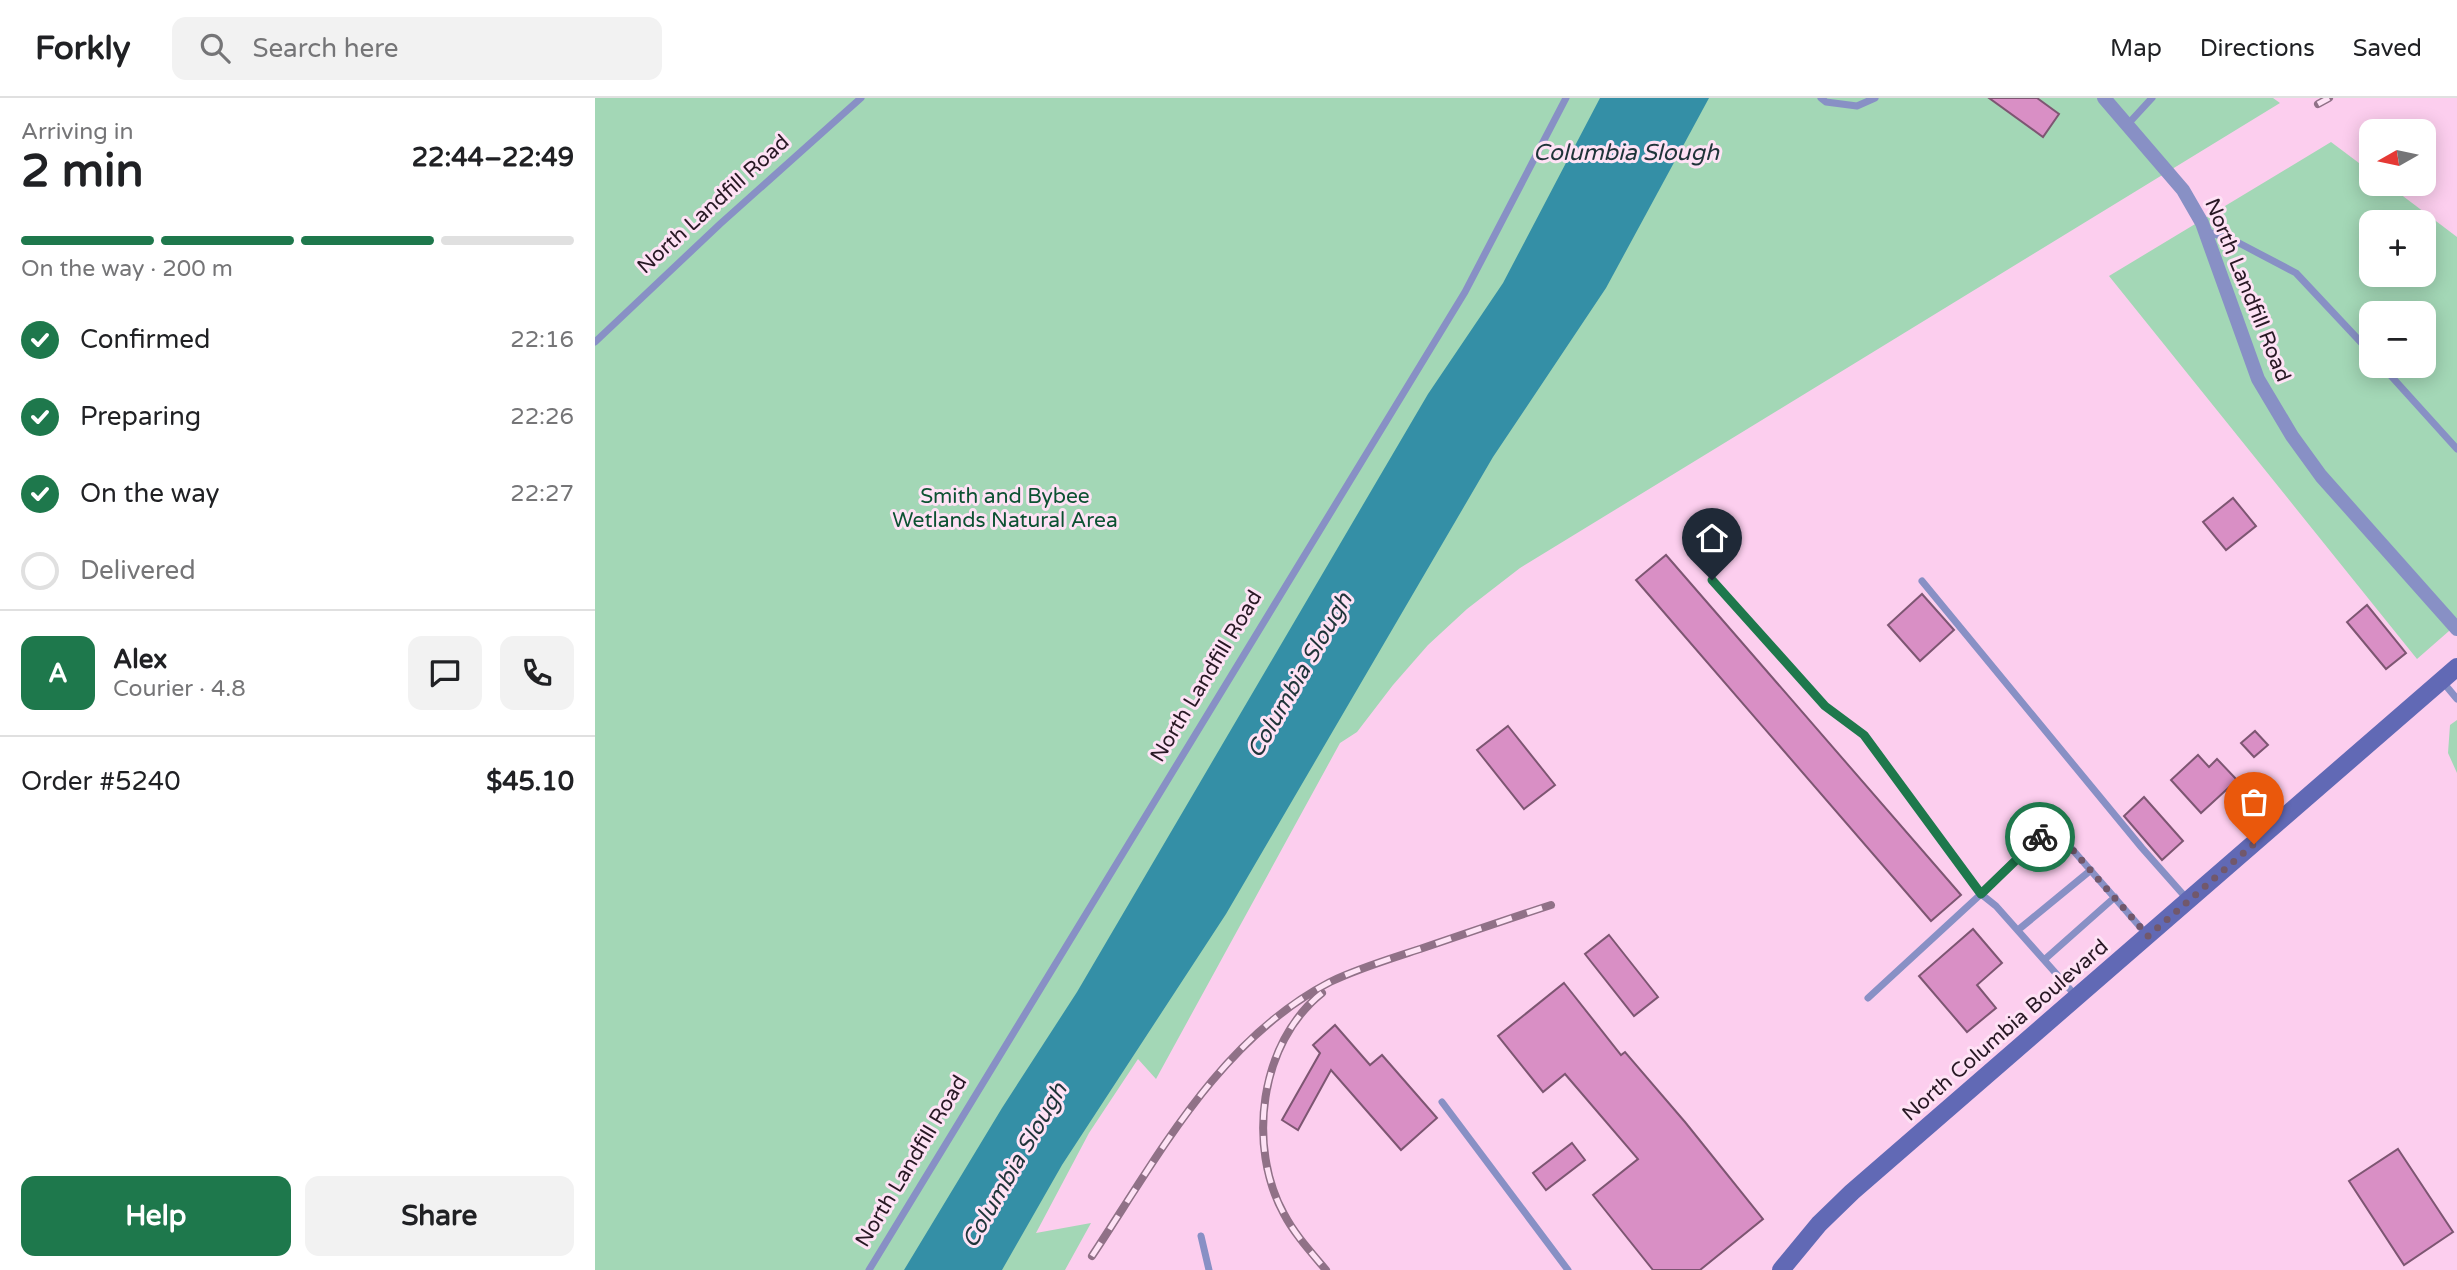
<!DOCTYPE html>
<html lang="en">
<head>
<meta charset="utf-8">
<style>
	body { margin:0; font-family:"Varela Round",sans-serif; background:#f2f2f2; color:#202124; height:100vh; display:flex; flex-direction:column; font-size:26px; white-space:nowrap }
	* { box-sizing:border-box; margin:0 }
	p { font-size:23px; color:#757577 }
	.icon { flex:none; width:38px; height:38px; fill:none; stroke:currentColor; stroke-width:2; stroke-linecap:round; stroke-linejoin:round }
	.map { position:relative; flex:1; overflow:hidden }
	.details { display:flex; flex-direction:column; background:#fff; width:595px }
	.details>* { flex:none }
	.needle { width:46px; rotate:261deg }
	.controls { position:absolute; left:1764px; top:21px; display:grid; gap:14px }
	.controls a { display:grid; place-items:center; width:77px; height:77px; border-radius:14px; background:#fff; box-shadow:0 4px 18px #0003; font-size:35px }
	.pin { position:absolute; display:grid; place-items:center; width:60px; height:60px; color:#fff; margin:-72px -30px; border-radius:50% 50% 50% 0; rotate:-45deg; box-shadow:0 0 7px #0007 }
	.pin .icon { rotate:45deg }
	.courier { position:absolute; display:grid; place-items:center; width:70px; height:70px; margin:-35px; border:5px solid #1e784c; border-radius:50%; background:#fff; color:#222; box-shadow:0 2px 9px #0007 }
	.overview em { font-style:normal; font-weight:700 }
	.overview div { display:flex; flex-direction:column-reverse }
	.overview { display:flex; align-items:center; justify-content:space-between; height:119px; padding:0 21px }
	h1 { font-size:46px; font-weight:700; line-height:52px }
	.bar { display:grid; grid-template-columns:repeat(4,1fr); gap:10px 7px; align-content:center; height:84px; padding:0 21px }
	.bar i { height:9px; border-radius:5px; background:#e0e0e0 }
	.bar .selected { background:#1e784c }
	.bar p { grid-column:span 4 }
	.line { display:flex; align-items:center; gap:18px; padding:0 21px; border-top:2px solid #e0e0e0 }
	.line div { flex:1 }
	.round { display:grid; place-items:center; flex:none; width:74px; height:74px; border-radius:14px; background:#f2f2f2 }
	ol { padding:0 21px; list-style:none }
	li { display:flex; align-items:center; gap:21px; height:77px }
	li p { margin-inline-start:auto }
	li .icon { padding:7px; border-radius:50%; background:#1e784c; color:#fff; stroke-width:4 }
	li:last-child { color:#757577 }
	li i { width:38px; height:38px; border:4px solid #e0e0e0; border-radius:50% }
	.cta { display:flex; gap:14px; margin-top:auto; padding:14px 21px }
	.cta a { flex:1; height:80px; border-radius:14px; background:#1e784c; color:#fff; font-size:28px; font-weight:700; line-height:80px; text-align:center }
	.cta a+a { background:#f2f2f2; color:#202124 }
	header { display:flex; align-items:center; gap:42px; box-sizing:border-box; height:98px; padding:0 35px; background:#fff; border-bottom:2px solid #e0e0e0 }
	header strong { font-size:33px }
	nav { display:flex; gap:38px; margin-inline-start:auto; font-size:24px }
	.search { width:490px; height:63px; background:#f2f2f2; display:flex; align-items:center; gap:18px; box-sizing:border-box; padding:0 24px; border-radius:14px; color:#757577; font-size:26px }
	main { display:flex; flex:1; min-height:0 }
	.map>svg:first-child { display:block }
	.green { fill:#a3d7b6; fill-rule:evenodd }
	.water { fill:#348fa6 }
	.building { fill:#d98fc5; stroke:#7d5672; stroke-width:2 }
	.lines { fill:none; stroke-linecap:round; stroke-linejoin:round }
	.lane { stroke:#8890c5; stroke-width:7 }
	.street { stroke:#8890c5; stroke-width:14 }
	.secondary { stroke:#6169b5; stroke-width:18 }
	.rail-casing { stroke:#907187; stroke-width:8 }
	.rail { stroke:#fee2f5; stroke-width:5; stroke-dasharray:16; stroke-linecap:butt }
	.done { stroke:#72586b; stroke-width:7; stroke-dasharray:0 12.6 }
	.route { stroke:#1e784c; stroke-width:9 }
	.labels { text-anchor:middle; stroke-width:6; stroke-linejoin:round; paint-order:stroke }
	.street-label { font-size:21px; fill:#281824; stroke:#fee2f5 }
	.park-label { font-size:21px; fill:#0c5232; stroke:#fee2f5 }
	.water-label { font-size:23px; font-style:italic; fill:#1f3439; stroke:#fee2f5 }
</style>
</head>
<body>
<header>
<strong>Forkly</strong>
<div class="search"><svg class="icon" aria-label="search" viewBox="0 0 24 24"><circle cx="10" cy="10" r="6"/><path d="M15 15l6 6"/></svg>Search here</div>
<nav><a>Map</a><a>Directions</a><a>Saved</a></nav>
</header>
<main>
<section class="details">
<div class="overview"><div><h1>2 min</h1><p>Arriving in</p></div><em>22:44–22:49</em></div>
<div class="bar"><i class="selected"></i><i class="selected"></i><i class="selected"></i><i></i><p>On the way · 200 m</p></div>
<ol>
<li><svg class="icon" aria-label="check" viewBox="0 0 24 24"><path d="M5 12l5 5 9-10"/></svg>Confirmed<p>22:16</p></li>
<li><svg class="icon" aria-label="check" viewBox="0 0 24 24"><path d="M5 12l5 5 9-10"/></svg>Preparing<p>22:26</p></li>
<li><svg class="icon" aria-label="check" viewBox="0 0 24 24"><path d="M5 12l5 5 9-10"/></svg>On the way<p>22:27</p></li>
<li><i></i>Delivered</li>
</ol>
<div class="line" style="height:126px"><b class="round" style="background:#1e784c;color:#fff">A</b><div><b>Alex</b><p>Courier · 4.8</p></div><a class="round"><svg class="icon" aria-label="chat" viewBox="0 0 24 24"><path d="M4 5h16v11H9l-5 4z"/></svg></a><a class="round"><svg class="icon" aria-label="phone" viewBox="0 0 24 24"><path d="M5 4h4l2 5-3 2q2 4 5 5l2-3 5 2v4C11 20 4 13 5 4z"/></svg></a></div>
<div class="line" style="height:91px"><div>Order #5240</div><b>$45.10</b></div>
<div class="cta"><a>Help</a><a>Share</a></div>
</section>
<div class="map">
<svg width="1862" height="1172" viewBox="0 0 1862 1172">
	<rect width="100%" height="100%" fill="#fcceee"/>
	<path class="green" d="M0 0H1678L1685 5 925 470 872 511 833 547 798 587 762 634 745 645 561 981 543 961 494 1035 441 1135 496 1125 470 1172H0Z
		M1736 44 1776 74V86H1792L1862 139V526L1822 561 1514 178ZM1776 124H1829V177H1776ZM1776 215H1829V268H1776Z
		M1862 622V675L1853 655 1855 627Z"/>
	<path class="water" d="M1005 0H1114L1011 190 898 359 631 816 467 1067 407 1172H309L407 1010 482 894 833 296 908 185Z"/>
	<path class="building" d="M1394 0H1442L1464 16 1448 39Z
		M1638 400 1661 428 1631 452 1608 424Z
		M1071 457 1366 797 1336 823 1041 482Z
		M1327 496 1359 532 1325 563 1293 527Z
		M1772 507 1811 555 1791 571 1752 524Z
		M913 628 960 687 929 711 882 652Z
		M1660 633 1673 647 1659 659 1646 645Z
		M1603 657 1614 669 1622 661 1642 682 1606 715 1576 682Z
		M1549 699 1588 743 1567 762 1529 718Z
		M1378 831 1407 865 1382 887 1401 910 1372 934 1324 878Z
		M1014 837 1063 899 1039 918 990 856Z
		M969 885 1026 957 1030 954 1090 1024 1168 1121 1105 1172H1058L998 1097 1043 1061 970 976 948 994 903 938Z
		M740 927 775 967 787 957 842 1020 806 1052 736 972 703 1032 687 1022 725 955 718 947Z
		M977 1045 990 1062 951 1092 938 1075Z
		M1803 1051 1858 1134 1809 1167 1754 1083Z"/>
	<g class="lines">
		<path class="lane" d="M1226 0 1231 4 1262 8 1280 0
			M1533 26 1557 0
			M1611 133 1644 145 1701 175 1776 255
			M0 244 125 126 266 0
			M1787 268 1862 351
			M1117 482 1230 608 1269 637 1386 796 1456 727 1553 838
			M1327 483 1547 750 1593 802
			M1847 583 1862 601
			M1423 832 1496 772
			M1449 862 1520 799
			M1273 900 1386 796 1401 808 1481 898
			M847 1004 973 1172
			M606 1138 614 1172
			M274 1172 870 194 971 0"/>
		<path class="street" d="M1509 0 1588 92 1607 125 1663 281 1697 338 1726 378 1862 531"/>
		<path class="secondary" d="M1186 1172 1224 1126 1257 1094 1862 569"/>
		<defs>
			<path id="rail" d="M1723 6 1734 0
				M727 895C664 945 652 1049 689 1116 700 1137 716 1154 731 1172
				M497 1158C564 1057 624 942 735 884 764 870 795 861 825 851 869 836 913 821 956 807"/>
		</defs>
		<use href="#rail" class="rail-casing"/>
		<use href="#rail" class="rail"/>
	</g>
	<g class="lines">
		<path class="done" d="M1445 739 1456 727 1553 838 1659 746"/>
		<path class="route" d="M1117 482 1230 608 1269 637 1386 796 1445 739"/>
	</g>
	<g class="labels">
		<g class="street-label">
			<text transform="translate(118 106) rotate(-42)" y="7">North Landfill Road</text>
			<text transform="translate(1653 192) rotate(68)" y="7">North Landfill Road</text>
			<text transform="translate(611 578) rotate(-59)" y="7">North Landfill Road</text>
			<text transform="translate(1410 932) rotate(-41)" y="7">North Columbia Boulevard</text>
			<text transform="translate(316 1063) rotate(-59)" y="7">North Landfill Road</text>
		</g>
		<g class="park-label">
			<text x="410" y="405">Smith and Bybee<tspan x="410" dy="24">Wetlands Natural Area</tspan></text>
		</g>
		<g class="water-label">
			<text x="1031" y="62">Columbia Slough</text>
			<text transform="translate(704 577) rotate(-60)" y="8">Columbia Slough</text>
			<text transform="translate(419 1067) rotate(-60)" y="8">Columbia Slough</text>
		</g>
	</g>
</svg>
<div class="controls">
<a><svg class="needle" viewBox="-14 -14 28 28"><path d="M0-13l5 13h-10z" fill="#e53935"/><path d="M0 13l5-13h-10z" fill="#757577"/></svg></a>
<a>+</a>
<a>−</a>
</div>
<div class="pin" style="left:1659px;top:746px;background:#ea580c"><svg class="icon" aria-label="bag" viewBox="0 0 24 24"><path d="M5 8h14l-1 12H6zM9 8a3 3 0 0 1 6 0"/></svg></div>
<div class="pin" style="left:1117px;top:482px;background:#1f2937"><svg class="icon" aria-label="home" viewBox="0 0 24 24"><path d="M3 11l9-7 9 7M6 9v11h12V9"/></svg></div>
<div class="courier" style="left:1445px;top:739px"><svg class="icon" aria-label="bike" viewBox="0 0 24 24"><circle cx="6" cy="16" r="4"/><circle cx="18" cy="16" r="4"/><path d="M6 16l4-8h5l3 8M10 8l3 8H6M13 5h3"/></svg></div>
</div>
</main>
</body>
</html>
